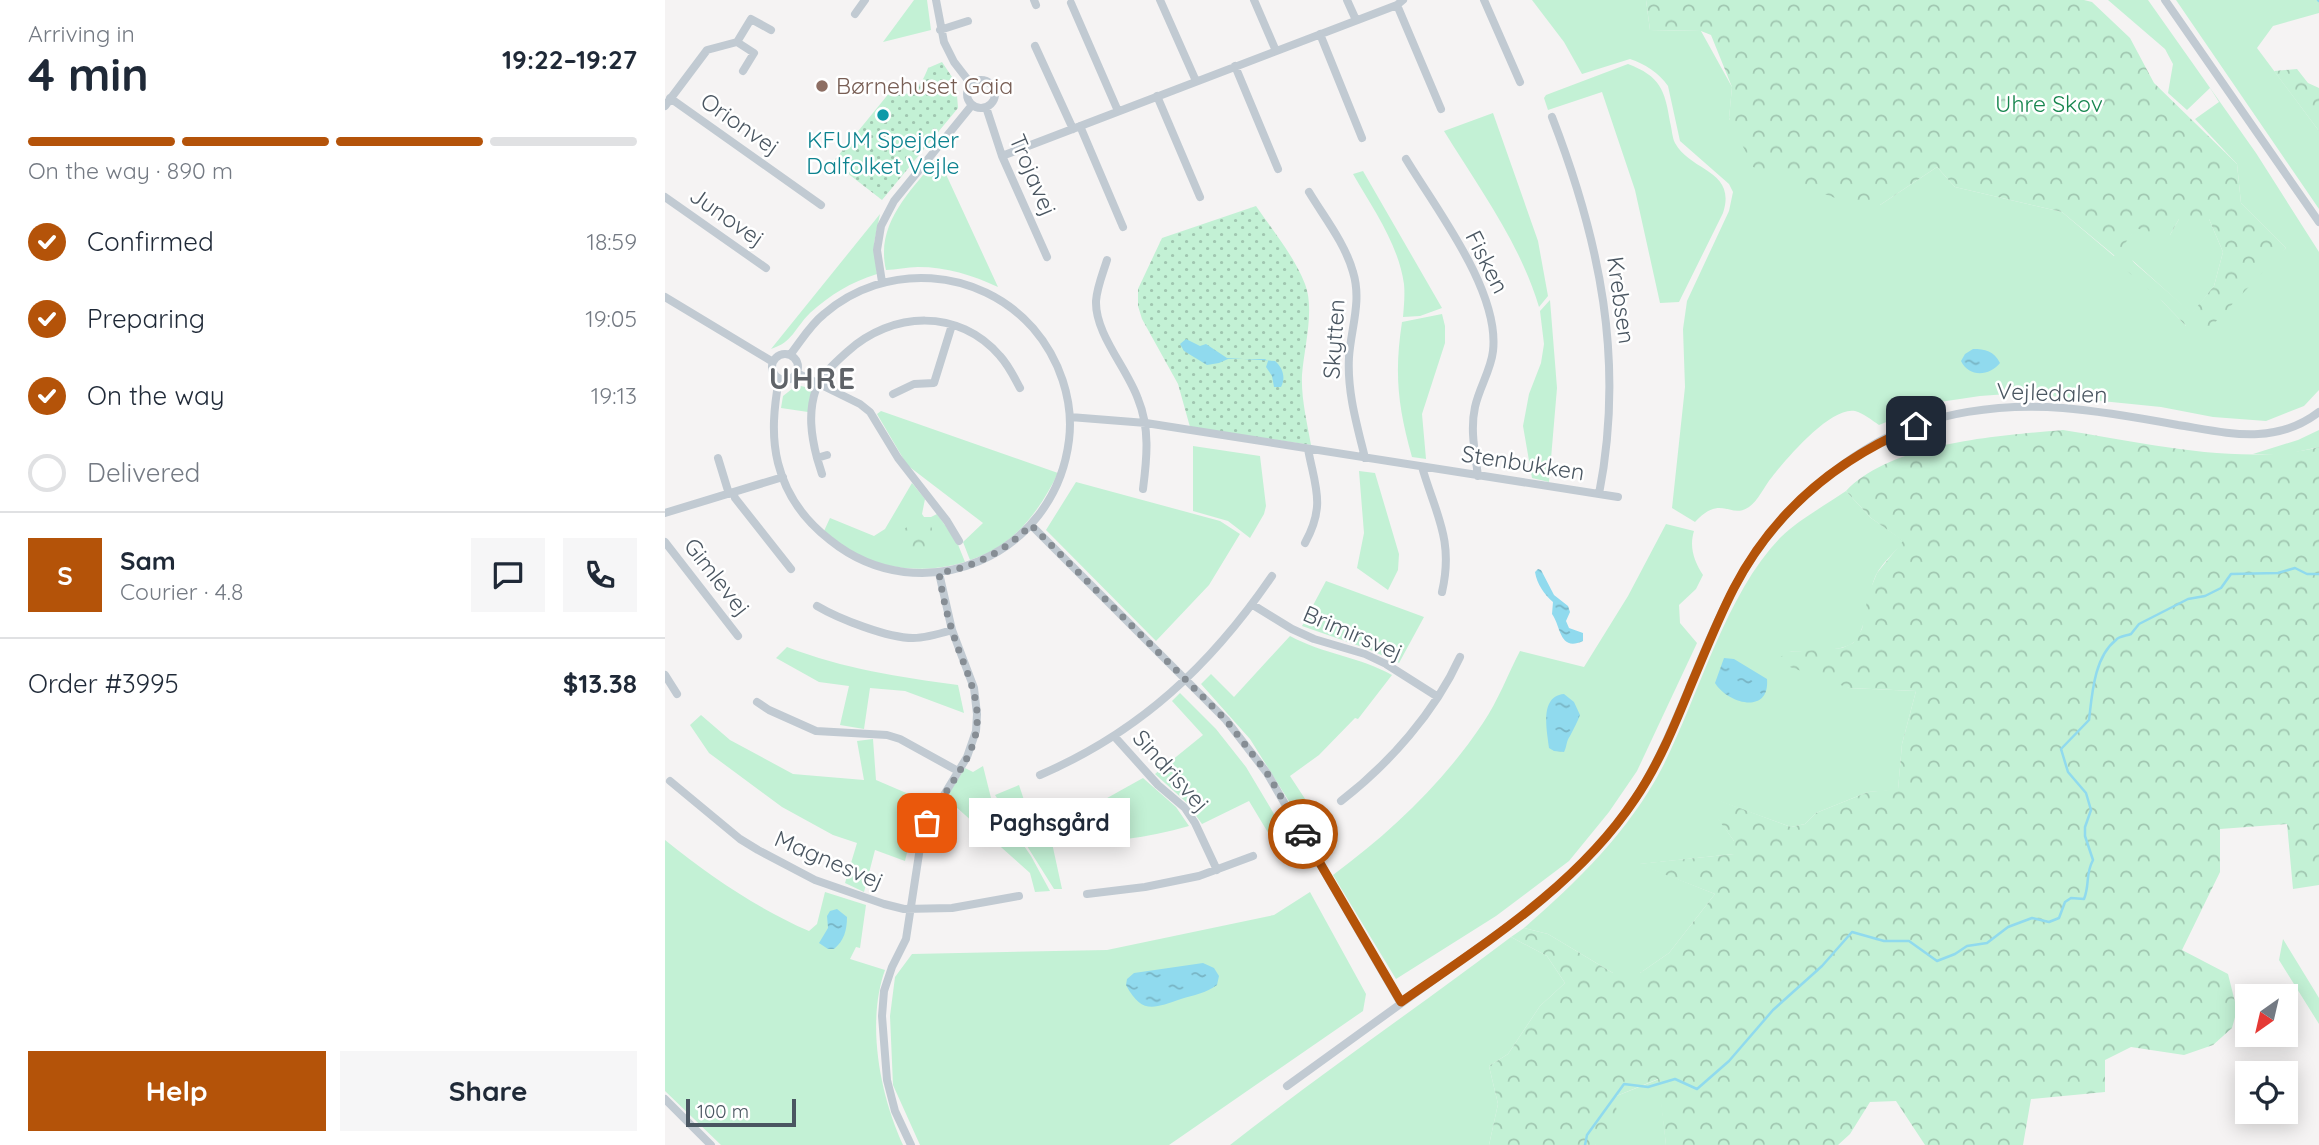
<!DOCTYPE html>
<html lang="en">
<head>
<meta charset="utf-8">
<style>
	body { margin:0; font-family:Quicksand,sans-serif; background:#f6f6f7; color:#1f2937; height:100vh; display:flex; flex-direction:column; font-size:26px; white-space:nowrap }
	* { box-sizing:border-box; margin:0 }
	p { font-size:23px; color:#747a83 }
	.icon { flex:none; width:38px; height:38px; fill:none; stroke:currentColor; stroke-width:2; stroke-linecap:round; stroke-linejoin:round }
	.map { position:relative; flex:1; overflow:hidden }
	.sheet { display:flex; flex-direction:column; background:#fff; width:665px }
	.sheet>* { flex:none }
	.needle { width:46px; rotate:214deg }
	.controls { position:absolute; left:1570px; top:984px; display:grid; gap:14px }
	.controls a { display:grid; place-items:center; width:63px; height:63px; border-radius:0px; background:#fff; box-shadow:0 4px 18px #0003; font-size:35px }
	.scale { position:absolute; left:21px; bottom:18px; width:110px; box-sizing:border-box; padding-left:7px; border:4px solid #4a5661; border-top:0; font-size:19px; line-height:24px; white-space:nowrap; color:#4a5661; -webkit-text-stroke:5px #fff; paint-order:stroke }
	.pin { position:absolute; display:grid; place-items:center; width:60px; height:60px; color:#fff; margin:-30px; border-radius:14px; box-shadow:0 4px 10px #0006 }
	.courier { position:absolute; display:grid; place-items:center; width:70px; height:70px; margin:-35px; border:5px solid #b45309; border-radius:50%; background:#fff; color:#222; box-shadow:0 2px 9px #0007 }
	.bubble { position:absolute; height:49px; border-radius:0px; background:#fff; box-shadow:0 4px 18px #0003; font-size:23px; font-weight:800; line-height:49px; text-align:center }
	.summary em { font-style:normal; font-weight:800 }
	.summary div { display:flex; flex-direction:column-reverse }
	.summary { display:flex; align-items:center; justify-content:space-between; height:119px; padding:0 28px }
	h1 { font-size:46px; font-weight:800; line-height:52px }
	.bar { display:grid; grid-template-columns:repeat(4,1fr); gap:10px 7px; align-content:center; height:84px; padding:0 28px }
	.bar i { height:9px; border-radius:5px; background:#e0e1e3 }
	.bar .current { background:#b45309 }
	.bar p { grid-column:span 4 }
	.line { display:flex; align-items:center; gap:18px; padding:0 28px; border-top:2px solid #e0e1e3 }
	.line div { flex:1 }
	.round { display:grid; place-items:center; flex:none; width:74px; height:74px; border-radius:0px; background:#f6f6f7 }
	ol { padding:0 28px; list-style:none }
	li { display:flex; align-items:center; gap:21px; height:77px }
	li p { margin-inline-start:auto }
	li .icon { padding:7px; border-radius:50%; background:#b45309; color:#fff; stroke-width:4 }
	li:last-child { color:#747a83 }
	li i { width:38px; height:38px; border:4px solid #e0e1e3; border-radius:50% }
	.action { display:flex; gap:14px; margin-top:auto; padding:14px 28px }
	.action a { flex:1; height:80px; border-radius:0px; background:#b45309; color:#fff; font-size:28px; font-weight:800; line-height:80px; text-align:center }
	.action a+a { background:#f6f6f7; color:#1f2937 }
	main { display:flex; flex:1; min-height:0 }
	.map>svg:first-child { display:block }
	.grass { fill:#c3f1d5 }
	.forest { fill:url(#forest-crowns) }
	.park { fill:url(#park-dots) }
	.water { fill:url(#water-ripples) }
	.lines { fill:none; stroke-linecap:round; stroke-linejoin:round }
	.stream { stroke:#90daee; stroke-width:2.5 }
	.minor { stroke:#c1cad2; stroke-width:8 }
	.done { stroke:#868d94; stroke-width:7; stroke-dasharray:0 12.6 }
	.route { stroke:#b45309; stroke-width:9 }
	.education-dot { fill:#8d6e63; stroke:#fff; stroke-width:2.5 }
	.culture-dot { fill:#0f9aa8; stroke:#fff; stroke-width:2.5 }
	.labels { text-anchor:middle; stroke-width:5; stroke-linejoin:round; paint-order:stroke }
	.education-label { font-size:23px; fill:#785e54; stroke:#fff; text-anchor:start }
	.park-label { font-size:23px; fill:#17864f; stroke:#fff }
	.street-label { font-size:23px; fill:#4a5661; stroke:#fff }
	.culture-label { font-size:23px; fill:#0d838f; stroke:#fff }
	.district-label { font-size:30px; font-weight:bold; letter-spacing:2px; fill:#5f6368; stroke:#fff }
</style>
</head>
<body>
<main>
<section class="sheet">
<div class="summary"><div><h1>4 min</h1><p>Arriving in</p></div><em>19:22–19:27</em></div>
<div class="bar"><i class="current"></i><i class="current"></i><i class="current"></i><i></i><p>On the way · 890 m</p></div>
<ol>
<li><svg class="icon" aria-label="check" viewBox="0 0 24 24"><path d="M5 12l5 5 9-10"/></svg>Confirmed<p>18:59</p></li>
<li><svg class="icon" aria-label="check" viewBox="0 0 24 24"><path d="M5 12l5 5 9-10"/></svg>Preparing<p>19:05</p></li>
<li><svg class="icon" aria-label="check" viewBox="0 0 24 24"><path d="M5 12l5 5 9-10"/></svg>On the way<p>19:13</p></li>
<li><i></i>Delivered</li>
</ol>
<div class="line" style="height:126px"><b class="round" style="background:#b45309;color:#fff">S</b><div><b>Sam</b><p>Courier · 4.8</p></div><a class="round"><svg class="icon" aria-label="chat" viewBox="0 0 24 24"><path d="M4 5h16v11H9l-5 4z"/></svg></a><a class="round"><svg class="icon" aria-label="phone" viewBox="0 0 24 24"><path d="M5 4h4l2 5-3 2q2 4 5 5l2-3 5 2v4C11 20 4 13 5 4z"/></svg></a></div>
<div class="line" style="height:91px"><div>Order #3995</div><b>$13.38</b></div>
<div class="action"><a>Help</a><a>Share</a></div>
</section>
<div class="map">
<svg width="1654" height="1145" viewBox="0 0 1654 1145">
	<defs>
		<pattern id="forest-crowns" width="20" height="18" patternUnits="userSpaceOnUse" patternTransform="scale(1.75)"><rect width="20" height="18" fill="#c3f1d5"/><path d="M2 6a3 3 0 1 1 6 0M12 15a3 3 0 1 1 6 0" fill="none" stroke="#a0c6b0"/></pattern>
		<pattern id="park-dots" width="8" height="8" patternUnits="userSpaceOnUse" patternTransform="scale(1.75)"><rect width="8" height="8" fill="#c3f1d5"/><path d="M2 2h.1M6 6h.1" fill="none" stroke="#a0c6b0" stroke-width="1.8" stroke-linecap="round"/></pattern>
		<pattern id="water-ripples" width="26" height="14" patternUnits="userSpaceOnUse" patternTransform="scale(1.75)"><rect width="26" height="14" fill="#90daee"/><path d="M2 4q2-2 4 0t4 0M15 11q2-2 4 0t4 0" fill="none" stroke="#78b4c4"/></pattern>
	</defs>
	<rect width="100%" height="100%" fill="#f5f3f3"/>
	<path class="grass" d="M249 0H262L266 30 218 42Z
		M867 0H981L985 30 1036 31 1067 87 1064 119 1215 205 1272 167 1290 187 1397 212 1449 256 1472 227 1505 235 1514 219H1544L1558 252 1549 286 1527 314 1467 260 1497 301 1521 326 1621 248 1576 203 1572 164 1530 119 1554 102 1545 88 1522 110 1503 93 1508 64 1500 49 1443 0H1483L1591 153 1654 252V390L1639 406 1601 421 1548 417 1496 407 1356 393 1315 396 1268 403 1214 425C1208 421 1198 413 1190 411 1166 406 1121 459 1107 477 1100 485 1093 501 1084 507 1065 520 1057 493 1030 522L1007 508 1020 387 1018 329 1022 301 1064 211 1068 192 1064 184 1015 141 1003 86C994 73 980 64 965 59L917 74 899 42Z
		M1511 0H1654V13L1608 26 1592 48 1654 131V209Z
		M963 64C995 76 1000 90 1005 122 1007 129 1007 137 1010 143 1026 172 1072 170 1058 213L1014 302 995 303 970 190 937 92 883 110 879 98 881 95Z
		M828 113 873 241 883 296 874 307C855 243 814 188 779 131Z
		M273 157 333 287C307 275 282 267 253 267 242 267 231 270 221 270 210 223 246 191 273 157Z
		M698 171 777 308 755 316 738 317C739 306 740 294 739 284 733 243 708 209 688 174Z
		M215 214 209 243 212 274C186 282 165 295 145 313 129 329 128 342 106 349Z
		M885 300 892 388 884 482 867 478 858 426 864 394 876 363 879 344 875 311Z
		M777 314 780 326V343L757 414 761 459 747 457C733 407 729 374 737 322Z
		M132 385 148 389 143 412 116 408 118 396Z
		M216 411 393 473C374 512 348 547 305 560L298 542 318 523 242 465 212 414Z
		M1654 430V447L1618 455 1588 454 1633 440Z
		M528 446 595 456 601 506 599 514 585 538 563 521 528 511Z
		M694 471 710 473 734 554 733 570 723 590 692 568 699 533Z
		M411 482 555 521 575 534 544 585 491 641 381 530Z
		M247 483 260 499 257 514 259 517H266L272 514 292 542 300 562C264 573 226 571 191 554 180 549 169 539 159 531L165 518 209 536 220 529Z
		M1181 491 1206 518 1239 541C1230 552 1217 563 1211 575 1202 594 1202 630 1189 642 1179 652 1139 651 1124 652L1184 688 1251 691 1237 744 1233 790 1203 792 1151 813 1140 824 1126 827 1054 801 1053 818 1069 841V854L975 864 1050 894 1004 953 975 973H948L883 934 859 928C912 882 964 831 997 768 1034 696 1060 594 1116 537 1133 520 1161 505 1181 491Z
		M1001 524 1029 531C1024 547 1029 561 1038 575L1031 589 1014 605 1015 623 1032 643 972 771 944 812 904 861 831 916 731 979 668 875C726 832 778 783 818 723 833 701 843 674 855 651L919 667 963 596Z
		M661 581 759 617 734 663 703 649 637 626Z
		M625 636C658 654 695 657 727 675L693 719 690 718 654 755 625 776 650 814 637 822 585 739 536 684 546 674 569 697Z
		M122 647C179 669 234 677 293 685L299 713 240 691 205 688 199 729 175 725 184 686 154 682 111 658Z
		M515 693 551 729 581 767 621 834 608 841 584 801 537 824 521 802 490 774 538 735 507 701Z
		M36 715 65 740 128 774 199 780 192 741 208 739 211 780 260 801 247 832 240 861 210 850 199 892 180 883 192 843 168 835 117 807 44 753 25 725Z
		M318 766 326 798 366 856 385 891 370 892 365 873 281 798 300 768 308 772Z
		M478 778 511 807 524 826C478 839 434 844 387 843L397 889H389L330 795 354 785 369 830 426 807Z
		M0 840C45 876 91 908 144 931L152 924 160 892 201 905 195 948 191 947 185 959 220 970C201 1023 215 1095 238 1145H56L0 1091Z
		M645 892 701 994 698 1011 504 1145H255L228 1085 225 1016 230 977 247 954 442 950 609 915Z
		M846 937 882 956 900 983 875 1006 843 1054 824 1066 833 1104 824 1145H565C657 1073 753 1007 846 937Z
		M1618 939 1654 998V1024L1614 960Z
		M994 1079 1001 1145H930L949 1097Z"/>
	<path class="forest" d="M981 0H1419L1427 2 1465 38 1489 83 1572 164 1576 203 1621 248 1537 336 1521 326 1497 301 1461 270 1466 260 1527 313 1549 286 1558 252 1544 219H1514L1505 235 1494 238 1472 228 1450 256 1397 212 1290 187 1272 167 1215 205 1202 210 1088 167 1064 118 1067 87 1046 35 1036 31 985 30Z
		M1632 69 1643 83 1654 88V131L1609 71Z
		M1398 430C1474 442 1579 467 1654 447V885L1628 889 1622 824 1555 829V872L1517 950 1563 974 1572 1010 1567 1028 1548 1045 1519 1055 1466 1047 1440 1060V1092L1366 1099 1358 1145H1260L1231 1101 1205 1102 1185 1134 1173 1145H1001L993 1079 949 1097 955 1126 930 1145H824L833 1104 824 1066 843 1054 875 1006 900 983 882 956 846 937 859 928 883 934 948 973H975L1004 953 1050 894 973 864 1069 854V841L1053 819V800L1126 827 1140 824 1151 813 1203 792 1233 789 1237 744 1251 691 1184 688 1108 661 1124 652 1177 648 1188 643 1197 629 1203 595 1212 573 1238 541 1206 518 1181 491C1229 442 1333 436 1398 430Z
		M251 521 263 522C272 533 268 543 256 550L244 548 237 541 239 529Z"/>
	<path class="park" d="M277 62 291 83 293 108 217 200 168 162 225 92C247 100 256 86 263 68Z
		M591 206C608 231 629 256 640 284 650 309 639 348 637 375 636 398 642 422 646 445L525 427 513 384 477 319 473 306V289L497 238Z"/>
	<path class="water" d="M521 339 535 346 541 344 562 358 610 361C618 368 621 378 616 387H609L607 376 601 367 603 361 600 359H563L554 363 542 365 519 351 515 344Z
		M1308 349C1320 349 1329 351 1335 363 1325 376 1304 378 1296 361L1300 354Z
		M873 569 876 570 889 595 903 606 905 612 901 621 904 628 918 633V641C894 652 896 626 887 614L888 602C879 594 872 584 870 572Z
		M1059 658 1069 659 1102 679C1105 716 1062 703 1050 683Z
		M899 694 909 702 915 715C912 723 909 728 905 736 901 741 902 747 899 752L889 751 884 748C882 731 874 696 899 694Z
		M172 909 182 917C182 930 179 941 169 949H163L154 943 163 928 162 916 165 911Z
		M538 963 549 968 554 976 552 985C541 993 529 995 516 999 489 1008 477 1015 461 985L462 979 469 973Z"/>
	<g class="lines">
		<path class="stream" d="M1653 0 1654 1
			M920 1145 922 1135 959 1084 983 1087 1010 1079 1032 1089 1064 1061 1108 1010 1157 966 1187 932 1219 941H1244L1272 961 1290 954 1302 946 1322 943 1343 927 1367 918 1384 922 1394 918 1400 902 1406 898 1419 899C1425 884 1420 875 1428 860L1420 836V827L1426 810 1421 793 1403 772 1396 749 1424 720C1427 695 1429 657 1451 640 1454 636 1461 636 1466 634L1474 624 1523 599 1540 596 1556 588 1566 574 1613 573 1630 568 1642 574H1654"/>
		<path class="minor" d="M271 0 279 42 289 62 306 84
			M369 0 371 5
			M495 0 531 81
			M589 0 611 51
			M682 0 691 20
			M819 0 855 82
			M1500 0 1654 222
			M406 3 453 111
			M732 5 776 109
			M190 14 200 0
			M275 30 303 21
			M655 34 697 138
			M72 42 89 53 78 71
			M370 46 408 129
			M570 66 613 169
			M302 94a14 14 0 1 1 28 0a14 14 0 1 1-28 0Z
			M492 96 535 197
			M5 98 156 205
			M0 106 42 50 72 42 86 19 106 30
			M321 107 337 156 382 257
			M887 117C935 241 960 361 934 494
			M415 126 458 227
			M337 156 732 5 738 0
			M741 159C771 209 835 291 828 351 826 370 814 388 810 407 805 430 810 452 813 476
			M644 192C659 217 680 243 688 272 697 301 686 328 684 357 682 392 692 425 700 458
			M0 197 101 268
			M442 260C438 273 432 287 431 301 430 334 462 368 473 399 485 428 482 458 478 489
			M217 282 212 250 216 226 229 201 307 105
			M0 297 108 362
			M107 367a13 13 0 1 1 26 0a13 13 0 1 1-26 0Z
			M132 373 195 404 205 412 233 458 282 521 294 541
			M114 379C109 407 106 435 113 463 121 495 139 520 165 540 257 614 390 556 404 440 409 400 394 358 368 328 314 267 220 261 159 314 145 325 136 341 125 355
			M228 394 249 384 269 383 287 325
			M405 417 481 423 953 497
			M162 455 152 458C146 435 143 412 151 389 156 375 171 362 182 352 227 311 294 308 335 356 344 366 349 377 355 388
			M53 458 64 494
			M152 458 157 474
			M757 467C771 515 789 540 777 592
			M68 492 70 498 126 569
			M0 513 118 477
			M366 525 561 720 602 773 735 1002
			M0 542 73 636
			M640 543C661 505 650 487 643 449
			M588 605 627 629 649 639 700 654 721 664 773 697
			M152 606C174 619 223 638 248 638 261 638 274 634 287 630
			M0 675 12 694
			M92 702 104 710 151 731 222 735 235 739 293 771
			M449 736 493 785 520 808 530 823 552 870
			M375 775C475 732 546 665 607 576
			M5 781 75 839 93 850 150 880 219 904 239 909 287 908 354 896
			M676 801C724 764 770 712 795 657
			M422 894 480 887 534 876 588 856
			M622 1086 864 911C904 877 944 841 972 796 1013 730 1033 654 1070 586 1104 524 1152 477 1213 442 1268 412 1336 403 1398 408 1436 411 1475 418 1513 425 1563 433 1610 446 1654 412
			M0 1099 46 1145
			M246 1145 230 1111 222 1080 217 1016 219 991 227 967 241 939 256 841 262 823 302 757 311 731 312 714 309 688 287 630 274 573"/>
	</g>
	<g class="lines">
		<path class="done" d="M262 823C276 796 298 772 308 744 322 703 298 668 287 630 281 612 277 592 274 573 310 567 340 551 366 525L561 720 602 773 638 834"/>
		<path class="route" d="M638 834 736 1002C820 943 912 886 970 799 994 764 1010 724 1026 685 1040 652 1053 619 1069 588 1109 511 1172 459 1251 426"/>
	</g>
	<circle class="education-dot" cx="157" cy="86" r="7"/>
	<circle class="culture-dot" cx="218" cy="115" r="7"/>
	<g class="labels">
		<g class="education-label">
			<text x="171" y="94">Børnehuset Gaia</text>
		</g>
		<g class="park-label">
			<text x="1384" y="112">Uhre Skov</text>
		</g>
		<g class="street-label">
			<text transform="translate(75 124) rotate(35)" y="8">Orionvej</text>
			<text transform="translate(368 175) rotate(67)" y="8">Trojavej</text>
			<text transform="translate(62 217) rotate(35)" y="8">Junovej</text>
			<text transform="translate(822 262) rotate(63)" y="8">Fisken</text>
			<text transform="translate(956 300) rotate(82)" y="8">Krebsen</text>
			<text transform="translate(669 339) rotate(-86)" y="8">Skytten</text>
			<text transform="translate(1387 393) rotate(2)" y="8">Vejledalen</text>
			<text transform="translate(858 463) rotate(9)" y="8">Stenbukken</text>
			<text transform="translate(52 577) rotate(52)" y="8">Gimlevej</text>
			<text transform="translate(688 633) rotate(23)" y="8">Brimirsvej</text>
			<text transform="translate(506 771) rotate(48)" y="8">Sindrisvej</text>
			<text transform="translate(164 860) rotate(23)" y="8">Magnesvej</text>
		</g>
		<g class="culture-label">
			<text x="218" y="148">KFUM Spejder<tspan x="218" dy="26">Dalfolket Vejle</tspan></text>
		</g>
		<g class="district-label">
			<text x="148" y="389">UHRE</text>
		</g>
	</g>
</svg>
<div class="controls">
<a><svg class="needle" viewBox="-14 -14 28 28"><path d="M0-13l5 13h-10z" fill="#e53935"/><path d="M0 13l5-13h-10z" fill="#747a83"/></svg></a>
<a><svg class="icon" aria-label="locate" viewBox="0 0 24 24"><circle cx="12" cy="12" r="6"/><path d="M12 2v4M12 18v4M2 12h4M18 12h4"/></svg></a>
</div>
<div class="scale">100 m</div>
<div class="pin" style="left:262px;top:823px;background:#ea580c"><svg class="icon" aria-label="bag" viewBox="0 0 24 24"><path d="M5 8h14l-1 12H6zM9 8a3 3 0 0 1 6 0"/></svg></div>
<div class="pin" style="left:1251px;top:426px;background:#1f2937"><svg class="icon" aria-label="home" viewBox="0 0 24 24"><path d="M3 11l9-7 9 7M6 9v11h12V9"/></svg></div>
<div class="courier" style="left:638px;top:834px"><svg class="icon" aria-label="car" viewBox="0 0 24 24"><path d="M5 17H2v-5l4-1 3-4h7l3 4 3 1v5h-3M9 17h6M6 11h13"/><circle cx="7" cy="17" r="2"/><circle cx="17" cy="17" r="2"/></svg></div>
<div class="bubble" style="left:304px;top:798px;width:161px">Paghsgård</div>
</div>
</main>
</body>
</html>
